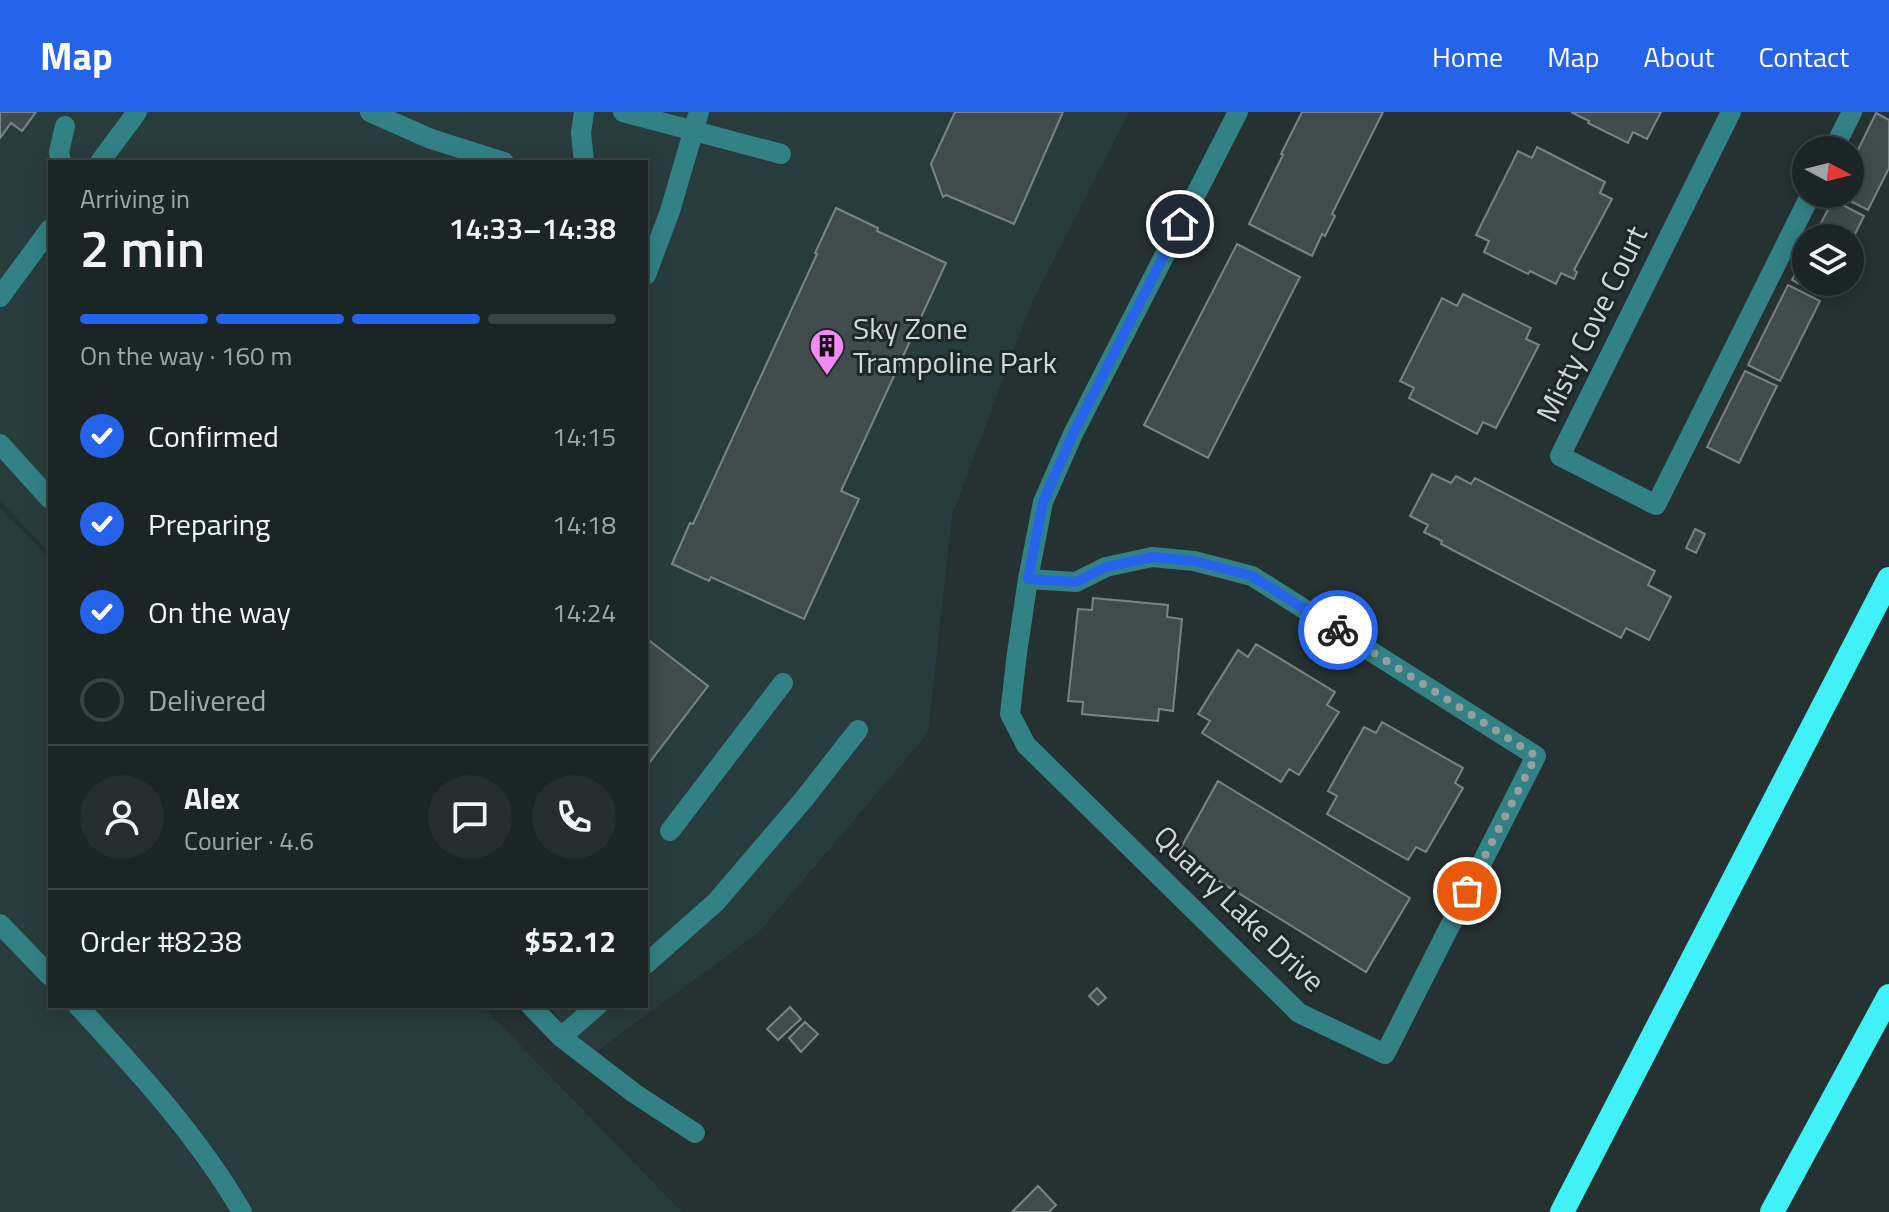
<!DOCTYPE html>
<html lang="en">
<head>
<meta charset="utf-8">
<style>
	body { margin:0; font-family:"Titillium Web",sans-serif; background:#252d2d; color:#f1f3f6; height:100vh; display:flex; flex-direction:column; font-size:30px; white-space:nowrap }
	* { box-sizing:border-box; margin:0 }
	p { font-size:26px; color:#a0a5a7 }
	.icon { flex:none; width:44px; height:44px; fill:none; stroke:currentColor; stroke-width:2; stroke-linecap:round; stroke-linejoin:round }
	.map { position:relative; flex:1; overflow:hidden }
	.sheet { position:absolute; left:48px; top:48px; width:600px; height:848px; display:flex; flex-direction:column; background:#1c2525; border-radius:0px; box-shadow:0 4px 20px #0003,0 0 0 2px #3a4242 }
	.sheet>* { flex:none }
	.needle { width:52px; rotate:97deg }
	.fabs { position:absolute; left:1792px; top:24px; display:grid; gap:16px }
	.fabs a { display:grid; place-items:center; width:72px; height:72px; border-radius:50%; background:#1c2525; box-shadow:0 4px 20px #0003,0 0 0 2px #3a4242; font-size:40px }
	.pin { position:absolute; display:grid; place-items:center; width:68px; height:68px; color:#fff; margin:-34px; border:4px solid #fff; border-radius:50%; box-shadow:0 2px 8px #0007 }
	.courier { position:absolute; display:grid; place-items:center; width:80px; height:80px; margin:-40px; border:6px solid #2563eb; border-radius:50%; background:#fff; color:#222; box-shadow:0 2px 10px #0007 }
	.headline em { font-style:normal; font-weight:600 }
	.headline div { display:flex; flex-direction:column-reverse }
	.headline { display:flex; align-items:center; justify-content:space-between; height:136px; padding:0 32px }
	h1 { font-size:52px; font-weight:600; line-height:60px }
	.bar { display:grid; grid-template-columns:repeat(4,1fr); gap:12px 8px; align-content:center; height:96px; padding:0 32px }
	.bar i { height:10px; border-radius:6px; background:#3a4242 }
	.bar .active { background:#2563eb }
	.bar p { grid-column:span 4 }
	.line { display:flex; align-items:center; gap:20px; padding:0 32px; border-top:2px solid #3a4242 }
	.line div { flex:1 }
	.round { display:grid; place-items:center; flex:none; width:84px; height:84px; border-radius:42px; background:#252d2d }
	ol { padding:0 32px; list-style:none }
	li { display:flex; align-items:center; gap:24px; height:88px }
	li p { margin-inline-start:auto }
	li .icon { padding:8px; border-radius:50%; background:#2563eb; color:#fff; stroke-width:4 }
	li:last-child { color:#a0a5a7 }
	li i { width:44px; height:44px; border:4px solid #3a4242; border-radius:50% }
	header { display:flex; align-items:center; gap:48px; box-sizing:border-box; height:112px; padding:0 40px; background:#2563eb; color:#fff }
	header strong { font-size:38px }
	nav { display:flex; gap:44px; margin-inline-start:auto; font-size:28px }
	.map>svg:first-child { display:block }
	.built { fill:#293c3d }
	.building { fill:#404c4c; stroke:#788585; stroke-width:2 }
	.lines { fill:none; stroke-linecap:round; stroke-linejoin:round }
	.minor { stroke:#328285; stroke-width:20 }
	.highway { stroke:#40f1f7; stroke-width:24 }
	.done { stroke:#969e9e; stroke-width:8; stroke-dasharray:0 14.4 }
	.route { stroke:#2563eb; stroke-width:10 }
	.labels { text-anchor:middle; stroke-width:6; stroke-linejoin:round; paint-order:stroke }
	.street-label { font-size:30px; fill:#d2d8d9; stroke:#1c2727 }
	.poi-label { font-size:30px; fill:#d2d8d9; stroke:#1c2727; text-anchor:start }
</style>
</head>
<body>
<header>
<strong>Map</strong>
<nav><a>Home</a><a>Map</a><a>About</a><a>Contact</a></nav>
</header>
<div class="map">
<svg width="1889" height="1100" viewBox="0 0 1889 1100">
	<rect width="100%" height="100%" fill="#263131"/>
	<path class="built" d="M0 0H1129L1032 190 952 403 928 621 758 821 593 942 547 894H646V50H50V441L0 389Z
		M0 396 50 447V894H482L682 1100H0Z"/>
	<path class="building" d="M0 0H36L22 19 11 11 0 26Z
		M955 0H1063L1014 112 946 83 943 85 931 52Z
		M1302 0H1383L1332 102 1335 104 1325 124 1322 122 1312 144 1249 112 1283 43 1281 42Z
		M1571 0H1661L1647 27 1633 20 1628 31 1588 11 1589 9Z
		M1876 1 1889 8V56L1868 98 1836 82H1850V54Z
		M1537 35 1605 70 1600 81 1612 87 1574 158 1577 160 1574 167 1561 161 1556 172 1530 159 1528 162 1484 140 1489 129 1476 123 1518 39 1532 46Z
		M1833 88 1864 104 1850 132V126H1813Z
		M836 96 878 116 877 119 946 151 841 379 859 387 804 507 711 465 709 469 672 452 690 411 693 412 817 142 815 141Z
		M1237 132 1300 165 1208 346 1144 313Z
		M1806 140V170H1831L1823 184 1792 168Z
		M1788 173 1820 189 1780 269 1748 253Z
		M1463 182 1531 216 1526 227 1539 233 1496 316 1483 310 1477 322 1409 286 1414 276 1400 269 1442 186 1457 194Z
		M1745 259 1777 274 1739 351 1707 335Z
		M1432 362 1451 371 1456 364 1471 372 1475 366 1655 459 1648 473 1671 485 1649 528 1626 516 1621 526 1441 432 1442 429 1424 420 1428 413 1410 404Z
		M1695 417 1705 422 1696 441 1686 436Z
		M1093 486 1168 493 1167 505 1182 507 1173 599 1159 597 1158 609 1082 602 1083 590 1068 589 1078 497 1092 498Z
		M646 526 708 574 646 655Z
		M1256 532 1335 580 1327 593 1339 600 1299 663 1289 657 1281 670 1202 621 1210 609 1198 602 1238 538 1248 545Z
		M1382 610 1463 656 1455 671 1463 676 1426 740 1416 735 1408 748 1327 702 1337 684 1328 679 1364 615 1376 621Z
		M1218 669 1410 786 1366 860 1177 743Z
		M1097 876 1106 886 1098 893 1089 884Z
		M790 895 801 907 778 928 767 917Z
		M805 910 818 922 801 940 789 926Z
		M1038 1074 1056 1093 1049 1100H1012Z"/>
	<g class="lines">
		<path class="minor" d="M370 0 431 27 504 50
			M623 0 781 42
			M1731 0 1560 344 1656 393 1811 82
			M1833 38 1852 0
			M61 50 59 40 65 14
			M100 50 137 0
			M584 50 581 21 584 0
			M646 163 670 99 699 0
			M0 185 50 117
			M0 332 50 387
			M1028 467 1076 470 1106 455 1152 445 1194 449 1252 464 1536 644 1385 942 1299 901 1026 633 1010 602 1017 541 1028 467 1043 390 1073 322 1238 0
			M670 719 783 571
			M0 812 50 864
			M646 852 716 790 804 687 858 618
			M78 894C137 958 198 1024 242 1100
			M531 894 561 925 634 981 695 1021
			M561 925 597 894"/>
		<path class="highway" d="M1562 1100 1889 467
			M1772 1100 1889 884"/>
	</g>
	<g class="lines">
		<path class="done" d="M1338 518 1536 644 1467 779"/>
		<path class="route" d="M1180 112 1073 322 1043 390 1028 467 1076 470 1106 455 1152 445 1194 449 1252 464 1338 518"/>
	</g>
	<defs>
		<symbol id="building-pin" viewBox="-11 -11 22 30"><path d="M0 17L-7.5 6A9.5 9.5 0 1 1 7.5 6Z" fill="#f28af3" stroke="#1c2727"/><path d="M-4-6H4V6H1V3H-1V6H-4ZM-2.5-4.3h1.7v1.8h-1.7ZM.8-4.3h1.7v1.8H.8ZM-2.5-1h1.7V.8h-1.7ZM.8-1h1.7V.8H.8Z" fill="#111"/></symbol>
	</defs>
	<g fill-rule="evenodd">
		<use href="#building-pin" x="807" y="214" width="40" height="54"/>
	</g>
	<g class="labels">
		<g class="street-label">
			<text transform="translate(1592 212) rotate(-64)" y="10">Misty Cove Court</text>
			<text transform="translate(1239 797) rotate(44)" y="10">Quarry Lake Drive</text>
		</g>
		<g class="poi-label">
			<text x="853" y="227">Sky Zone<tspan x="853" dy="34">Trampoline Park</tspan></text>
		</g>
	</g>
</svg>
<div class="fabs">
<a><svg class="needle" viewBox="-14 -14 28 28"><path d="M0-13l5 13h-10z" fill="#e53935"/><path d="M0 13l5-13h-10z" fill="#a0a5a7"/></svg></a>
<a><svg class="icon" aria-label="layers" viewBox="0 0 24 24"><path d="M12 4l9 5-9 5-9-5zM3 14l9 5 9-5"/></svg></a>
</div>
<div class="pin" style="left:1467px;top:779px;background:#ea580c"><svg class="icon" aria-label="bag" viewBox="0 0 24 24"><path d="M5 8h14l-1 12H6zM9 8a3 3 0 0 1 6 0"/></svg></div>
<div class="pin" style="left:1180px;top:112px;background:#1f2937"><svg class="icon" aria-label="home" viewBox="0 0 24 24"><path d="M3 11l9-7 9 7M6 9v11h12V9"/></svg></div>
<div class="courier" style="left:1338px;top:518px"><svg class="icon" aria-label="bike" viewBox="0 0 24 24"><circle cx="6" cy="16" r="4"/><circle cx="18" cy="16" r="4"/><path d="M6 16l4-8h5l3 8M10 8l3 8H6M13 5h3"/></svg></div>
<section class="sheet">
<div class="headline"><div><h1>2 min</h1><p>Arriving in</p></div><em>14:33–14:38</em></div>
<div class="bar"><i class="active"></i><i class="active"></i><i class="active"></i><i></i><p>On the way · 160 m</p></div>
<ol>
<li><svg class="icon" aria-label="check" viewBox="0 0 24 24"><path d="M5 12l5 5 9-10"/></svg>Confirmed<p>14:15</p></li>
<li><svg class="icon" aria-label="check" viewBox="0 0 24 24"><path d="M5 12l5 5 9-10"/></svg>Preparing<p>14:18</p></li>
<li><svg class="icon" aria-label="check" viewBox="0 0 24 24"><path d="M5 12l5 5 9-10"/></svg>On the way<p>14:24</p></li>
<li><i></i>Delivered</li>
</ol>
<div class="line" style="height:144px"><a class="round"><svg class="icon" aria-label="person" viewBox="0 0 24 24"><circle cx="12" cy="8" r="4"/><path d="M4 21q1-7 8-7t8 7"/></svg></a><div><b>Alex</b><p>Courier · 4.6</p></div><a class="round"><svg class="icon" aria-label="chat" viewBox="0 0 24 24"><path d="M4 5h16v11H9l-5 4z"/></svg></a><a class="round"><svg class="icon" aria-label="phone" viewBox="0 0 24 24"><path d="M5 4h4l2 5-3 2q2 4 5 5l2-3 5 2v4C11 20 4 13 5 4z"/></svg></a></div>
<div class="line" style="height:104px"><div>Order #8238</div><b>$52.12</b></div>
</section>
</div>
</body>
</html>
